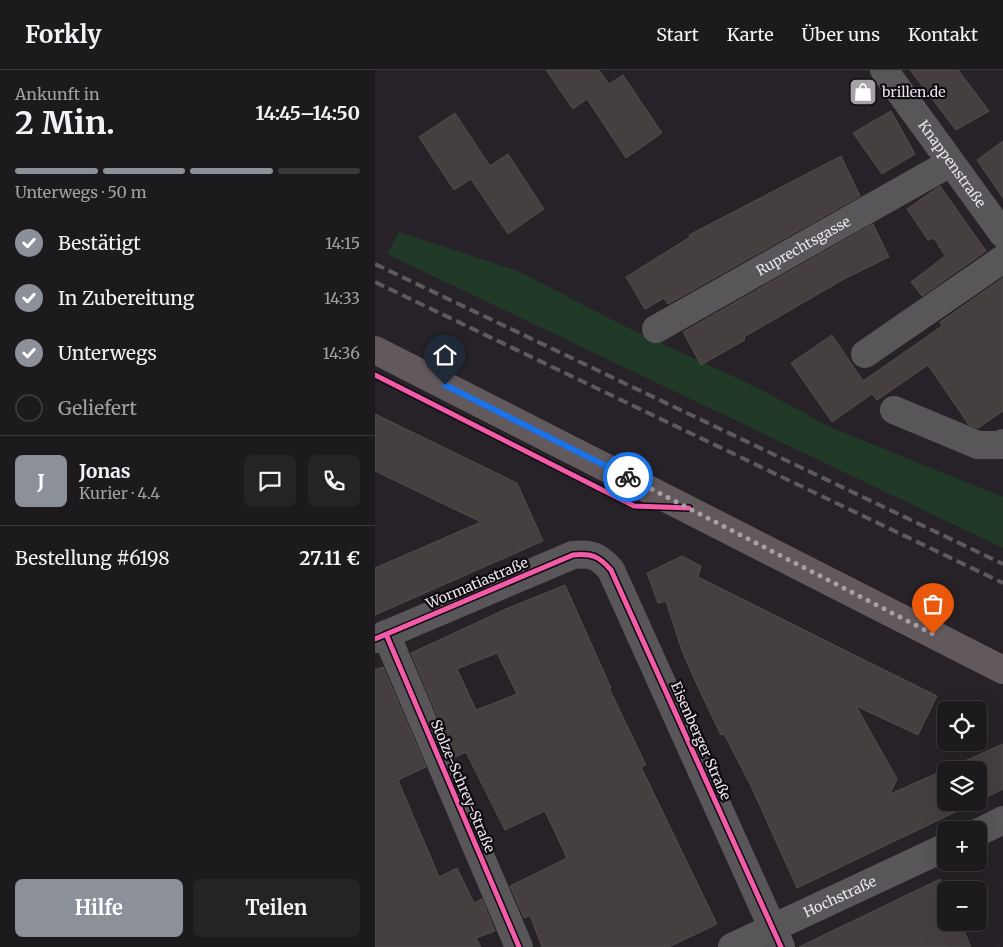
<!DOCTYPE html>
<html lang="de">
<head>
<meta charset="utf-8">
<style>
	body { margin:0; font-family:Merriweather,serif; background:#252326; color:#f1f3f6; height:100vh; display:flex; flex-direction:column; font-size:19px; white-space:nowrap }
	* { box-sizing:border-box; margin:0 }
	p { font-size:16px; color:#a0a1a4 }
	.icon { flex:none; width:28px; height:28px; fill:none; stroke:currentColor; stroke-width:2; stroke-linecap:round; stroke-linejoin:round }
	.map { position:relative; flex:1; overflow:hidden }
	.drawer { display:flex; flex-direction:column; background:#1d1a1d; width:375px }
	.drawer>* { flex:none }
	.fabs { position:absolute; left:562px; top:631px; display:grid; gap:10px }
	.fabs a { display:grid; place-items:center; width:50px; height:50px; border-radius:8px; background:#1d1a1d; box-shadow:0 5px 20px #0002,0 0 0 1px #3b383b; font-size:25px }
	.pin { position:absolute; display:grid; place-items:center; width:42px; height:42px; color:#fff; margin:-51px -21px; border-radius:50% 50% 50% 0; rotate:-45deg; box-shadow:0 0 5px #0007 }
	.pin .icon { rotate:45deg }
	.courier { position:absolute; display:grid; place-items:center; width:50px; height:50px; margin:-25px; border:4px solid #1a73e8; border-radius:50%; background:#fff; color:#222; box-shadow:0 1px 6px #0007 }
	.headline em { font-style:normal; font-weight:700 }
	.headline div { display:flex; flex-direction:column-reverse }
	.headline { display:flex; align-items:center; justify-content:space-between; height:85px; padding:0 15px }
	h1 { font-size:32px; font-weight:700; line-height:38px }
	.bar { display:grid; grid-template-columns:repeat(4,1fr); gap:8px 5px; align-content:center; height:60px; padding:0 15px }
	.bar i { height:6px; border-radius:4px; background:#3b383b }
	.bar .current { background:#8c9099 }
	.bar p { grid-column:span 4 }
	.line { display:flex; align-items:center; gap:12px; padding:0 15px; border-top:1px solid #3b383b }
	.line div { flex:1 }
	.round { display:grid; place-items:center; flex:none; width:52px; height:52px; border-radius:8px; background:#252326 }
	ol { padding:0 15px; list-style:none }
	li { display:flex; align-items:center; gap:15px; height:55px }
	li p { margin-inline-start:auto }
	li .icon { padding:5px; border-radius:50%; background:#8c9099; color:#fff; stroke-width:4 }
	li:last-child { color:#a0a1a4 }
	li i { width:28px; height:28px; border:2px solid #3b383b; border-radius:50% }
	.primary-button { display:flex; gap:10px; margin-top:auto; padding:10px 15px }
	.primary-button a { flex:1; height:58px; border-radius:8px; background:#8c9099; color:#fff; font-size:20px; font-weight:700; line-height:58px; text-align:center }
	.primary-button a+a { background:#252326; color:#f1f3f6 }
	header { display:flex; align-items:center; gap:30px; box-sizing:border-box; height:70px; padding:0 25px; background:#1d1a1d; border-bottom:1px solid #3b383b }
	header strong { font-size:24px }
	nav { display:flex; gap:28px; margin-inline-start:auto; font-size:18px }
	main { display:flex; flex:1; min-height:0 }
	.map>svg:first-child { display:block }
	.green { fill:#213a28 }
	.building { fill:#453f40; stroke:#524c4d; fill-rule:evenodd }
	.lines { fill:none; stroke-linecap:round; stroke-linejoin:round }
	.minor { stroke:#59565a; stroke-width:28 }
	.major { stroke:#62595d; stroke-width:28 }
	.rail { stroke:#5d595e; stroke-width:4; stroke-dasharray:10 5; stroke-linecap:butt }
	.cycleway-casing { stroke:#0e0a0f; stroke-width:8 }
	.cycleway { stroke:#f35aa7; stroke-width:5 }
	.done { stroke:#a6a0a7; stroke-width:5; stroke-dasharray:0 9 }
	.route { stroke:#1a73e8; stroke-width:6 }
	.labels { text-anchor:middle; stroke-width:4.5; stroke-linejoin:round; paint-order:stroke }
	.poi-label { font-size:14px; fill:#eae4ec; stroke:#0e0a0f; text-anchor:start }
	.street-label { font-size:14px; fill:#eae4ec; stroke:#0e0a0f }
</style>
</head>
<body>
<header>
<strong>Forkly</strong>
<nav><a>Start</a><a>Karte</a><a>Über uns</a><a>Kontakt</a></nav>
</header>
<main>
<section class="drawer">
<div class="headline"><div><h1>2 Min.</h1><p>Ankunft in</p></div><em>14:45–14:50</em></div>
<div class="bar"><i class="current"></i><i class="current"></i><i class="current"></i><i></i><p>Unterwegs · 50 m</p></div>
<ol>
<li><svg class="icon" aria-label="check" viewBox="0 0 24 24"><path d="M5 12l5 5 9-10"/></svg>Bestätigt<p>14:15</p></li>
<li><svg class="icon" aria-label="check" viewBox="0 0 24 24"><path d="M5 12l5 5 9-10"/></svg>In Zubereitung<p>14:33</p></li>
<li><svg class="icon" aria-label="check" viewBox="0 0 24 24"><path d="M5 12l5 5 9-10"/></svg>Unterwegs<p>14:36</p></li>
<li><i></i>Geliefert</li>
</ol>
<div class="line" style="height:90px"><b class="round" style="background:#8c9099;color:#fff">J</b><div><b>Jonas</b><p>Kurier · 4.4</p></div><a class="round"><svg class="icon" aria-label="chat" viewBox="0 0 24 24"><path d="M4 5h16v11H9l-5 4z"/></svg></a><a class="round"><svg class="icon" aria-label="phone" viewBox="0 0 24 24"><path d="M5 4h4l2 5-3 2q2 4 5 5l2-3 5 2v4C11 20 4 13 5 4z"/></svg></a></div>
<div class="line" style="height:65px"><div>Bestellung #6198</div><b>27.11 €</b></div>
<div class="primary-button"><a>Hilfe</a><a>Teilen</a></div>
</section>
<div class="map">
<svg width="628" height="877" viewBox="0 0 628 877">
	<rect width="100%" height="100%" fill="#272227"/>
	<path class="green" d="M24 162 143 201 249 256 381 317 457 358 628 427V478L12 184Z"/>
	<path class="building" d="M171 0H224L234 14 248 5 287 63 251 88 212 29 198 39Z
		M535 0H583L614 41 581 60Z
		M516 41 540 84 507 104 478 63Z
		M80 43 115 96 133 84 169 139 133 164 96 109 79 120 44 67Z
		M628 71V128L602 90Z
		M466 86 485 126 293 234 289 228 270 239 251 207 315 167 314 165Z
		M565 116 611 181 547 226 536 212 570 186 559 168 553 170 532 139Z
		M498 154 514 187 469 209 369 267 370 270 326 295 308 262Z
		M628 208V341L603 358 594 355 553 295 502 330 497 324 457 352 416 293 457 265 488 311 567 256 565 252Z
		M0 344 142 413 168 471 0 545V498L106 452 0 401Z
		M307 486 326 496 323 507 562 626 543 665 481 636 522 709 515 724 628 674V719L604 731V700H571V732H601L422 818 376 716 349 664 346 665 324 619 307 581 291 531 283 533 272 503Z
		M190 515 236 618H234L271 695 266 697 342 854 294 877H167L155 845 149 848 135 816 192 788 170 741 130 760 91 682 80 687 36 583 131 539ZM122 583 142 624 101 640 82 599Z
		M8 597 51 697 23 710 64 807 82 798 99 833 107 829 120 861 101 868 106 877H0V600Z
		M565 809 571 822V852H585L596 877H424Z"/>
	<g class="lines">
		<g class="minor">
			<path id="s1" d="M509 0 628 164"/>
			<path id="s2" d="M281 259 575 93"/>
			<path d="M490 284 628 189"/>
			<path d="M519 340 603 375H625L628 373"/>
			<path d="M11 564 144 877"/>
			<path d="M0 569 198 485C216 483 224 486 236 500L406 877"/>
			<path d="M604 762 628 750"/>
			<path id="s3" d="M357 877 571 777"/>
		</g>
		<path class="major" d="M0 280 628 600"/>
		<path class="rail" d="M0 194 628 494
			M0 212 628 513"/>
		<defs>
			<path id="cycleway" d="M0 305 259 436 314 438
				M11 564 144 877
				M0 569 198 485C216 483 224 486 236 500L406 877"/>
		</defs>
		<use href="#cycleway" class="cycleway-casing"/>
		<use href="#cycleway" class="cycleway"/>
	</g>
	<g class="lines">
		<path class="done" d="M253 407 558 564"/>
		<path class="route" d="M70 315 253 407"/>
	</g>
	<defs>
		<symbol id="shop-square" viewBox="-11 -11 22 22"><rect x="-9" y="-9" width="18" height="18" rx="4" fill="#a6a0a7" stroke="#0e0a0f"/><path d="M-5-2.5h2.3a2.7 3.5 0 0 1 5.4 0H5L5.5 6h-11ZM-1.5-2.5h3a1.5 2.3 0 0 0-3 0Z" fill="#fff"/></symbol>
	</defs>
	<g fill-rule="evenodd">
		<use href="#shop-square" x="472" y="6" width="32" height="32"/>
	</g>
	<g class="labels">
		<g class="poi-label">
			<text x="507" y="27">brillen.de</text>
		</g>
		<g class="street-label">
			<text dy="5" stroke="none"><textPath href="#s1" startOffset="116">Knappenstraße</textPath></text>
			<text dy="5" stroke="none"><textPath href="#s2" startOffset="169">Ruprechtsgasse</textPath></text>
			<text transform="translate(102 513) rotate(-23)" y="5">Wormatiastraße</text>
			<text transform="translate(326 671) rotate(66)" y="5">Eisenberger Straße</text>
			<text transform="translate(88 716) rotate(67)" y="5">Stolze-Schrey-Straße</text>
			<text dy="5" stroke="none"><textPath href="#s3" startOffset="119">Hochstraße</textPath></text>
		</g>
	</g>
</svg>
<div class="fabs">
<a><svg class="icon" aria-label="locate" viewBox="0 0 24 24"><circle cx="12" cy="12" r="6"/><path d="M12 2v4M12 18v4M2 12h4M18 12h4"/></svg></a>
<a><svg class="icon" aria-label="layers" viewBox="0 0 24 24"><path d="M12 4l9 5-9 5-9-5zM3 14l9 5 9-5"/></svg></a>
<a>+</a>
<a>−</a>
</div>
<div class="pin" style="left:558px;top:564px;background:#ea580c"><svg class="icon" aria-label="bag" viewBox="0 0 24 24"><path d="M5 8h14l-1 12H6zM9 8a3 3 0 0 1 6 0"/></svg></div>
<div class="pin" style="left:70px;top:315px;background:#1f2937"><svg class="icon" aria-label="home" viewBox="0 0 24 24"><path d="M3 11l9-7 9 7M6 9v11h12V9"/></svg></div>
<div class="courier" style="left:253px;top:407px"><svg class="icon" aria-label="bike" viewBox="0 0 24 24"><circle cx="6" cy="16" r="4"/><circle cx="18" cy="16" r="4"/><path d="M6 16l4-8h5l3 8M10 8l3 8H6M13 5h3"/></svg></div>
</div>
</main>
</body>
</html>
